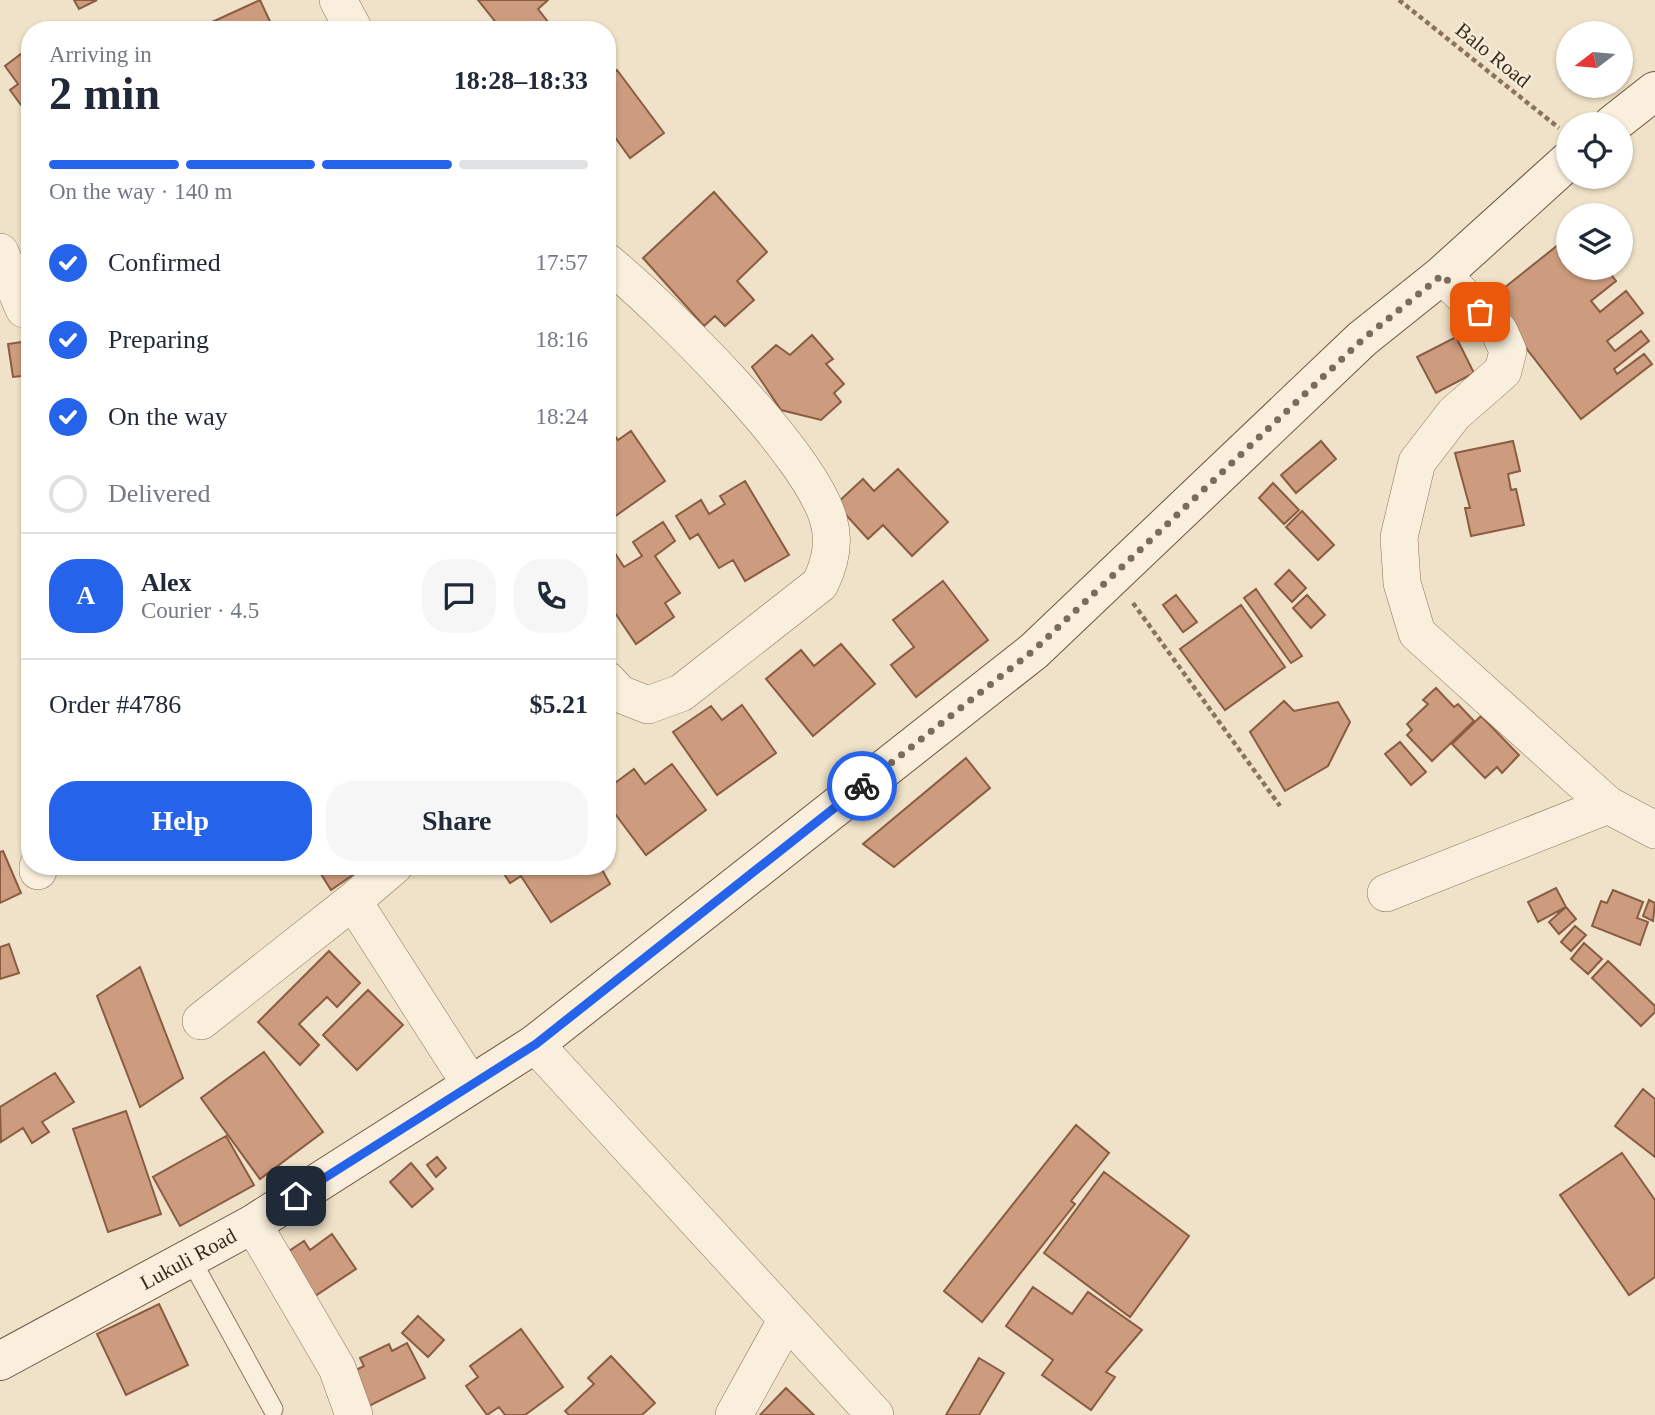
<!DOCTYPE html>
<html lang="en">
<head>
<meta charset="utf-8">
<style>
	body { margin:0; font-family:"Times New Roman",serif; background:#f6f6f7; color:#1f2937; height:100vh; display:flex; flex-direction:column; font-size:26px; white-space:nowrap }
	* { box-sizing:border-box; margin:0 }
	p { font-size:23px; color:#747a83 }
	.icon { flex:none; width:38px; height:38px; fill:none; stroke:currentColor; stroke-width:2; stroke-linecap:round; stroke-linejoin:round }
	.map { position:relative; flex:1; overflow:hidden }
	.drawer { position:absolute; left:21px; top:21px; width:595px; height:854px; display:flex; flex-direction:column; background:#fff; border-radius:28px; box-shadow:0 2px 5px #0004 }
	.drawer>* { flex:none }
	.needle { width:46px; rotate:254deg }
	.fabs { position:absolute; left:1556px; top:21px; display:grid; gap:14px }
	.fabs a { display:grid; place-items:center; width:77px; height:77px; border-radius:50%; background:#fff; box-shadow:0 2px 5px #0004; font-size:35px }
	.pin { position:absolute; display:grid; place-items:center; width:60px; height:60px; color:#fff; margin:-30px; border-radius:14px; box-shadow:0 4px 10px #0006 }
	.courier { position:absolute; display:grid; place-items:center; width:70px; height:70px; margin:-35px; border:5px solid #2563eb; border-radius:50%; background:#fff; color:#222; box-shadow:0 2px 9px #0007 }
	.summary em { font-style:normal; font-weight:600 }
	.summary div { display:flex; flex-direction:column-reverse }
	.summary { display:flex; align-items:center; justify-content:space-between; height:119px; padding:0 28px }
	h1 { font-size:46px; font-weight:600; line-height:52px }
	.bar { display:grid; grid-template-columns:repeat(4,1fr); gap:10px 7px; align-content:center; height:84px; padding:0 28px }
	.bar i { height:9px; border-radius:5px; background:#e0e1e3 }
	.bar .current { background:#2563eb }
	.bar p { grid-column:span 4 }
	.line { display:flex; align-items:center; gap:18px; padding:0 28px; border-top:2px solid #e0e1e3 }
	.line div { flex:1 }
	.round { display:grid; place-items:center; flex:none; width:74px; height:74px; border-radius:28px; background:#f6f6f7 }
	ol { padding:0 28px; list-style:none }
	li { display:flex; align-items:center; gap:21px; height:77px }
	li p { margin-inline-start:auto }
	li .icon { padding:7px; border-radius:50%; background:#2563eb; color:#fff; stroke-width:4 }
	li:last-child { color:#747a83 }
	li i { width:38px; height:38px; border:4px solid #e0e1e3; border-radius:50% }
	.action { display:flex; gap:14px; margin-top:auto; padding:14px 28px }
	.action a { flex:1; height:80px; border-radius:28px; background:#2563eb; color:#fff; font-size:28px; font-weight:600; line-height:80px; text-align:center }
	.action a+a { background:#f6f6f7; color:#1f2937 }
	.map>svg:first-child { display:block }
	.building { fill:#cd9c7e; stroke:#8a5c42; stroke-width:2 }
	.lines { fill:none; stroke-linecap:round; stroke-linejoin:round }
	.lane-casing { stroke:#8b745d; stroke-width:21 }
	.street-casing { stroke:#8b745d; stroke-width:38 }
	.secondary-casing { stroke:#6d5540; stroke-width:40 }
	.path { stroke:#8b745d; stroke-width:4.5; stroke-dasharray:5 3.5; stroke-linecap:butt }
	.lane { stroke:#f9efdc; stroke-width:19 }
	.street { stroke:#f9efdc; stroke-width:37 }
	.secondary { stroke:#f9efdc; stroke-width:38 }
	.done { stroke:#7a6c5b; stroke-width:7; stroke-dasharray:0 12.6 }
	.route { stroke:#2563eb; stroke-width:9 }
	.labels { text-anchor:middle; stroke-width:5; stroke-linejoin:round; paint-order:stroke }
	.street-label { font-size:21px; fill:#3b2c20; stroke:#f6ecd8 }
</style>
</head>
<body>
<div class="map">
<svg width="1655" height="1415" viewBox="0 0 1655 1415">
	<rect width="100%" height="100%" fill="#efe2c8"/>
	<path class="building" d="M74 0H97L79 9Z
		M260 0 274 30H199V28Z
		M478 0H548L538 9 552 27 548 30H502Z
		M30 47V99L21 105 10 90 18 84 5 66Z
		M617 70 664 133 630 158 614 136 607 141V77Z
		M714 192 767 252 737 281 754 300 725 326 715 316 704 326 643 258Z
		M1563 241 1568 247V268H1586L1588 271 1593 268H1606L1616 281 1591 301 1600 312 1626 291 1643 313 1607 341 1615 351 1641 331 1649 341 1614 369 1617 374 1644 354 1652 364 1581 419 1489 300Z
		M812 335 833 359 826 364 844 384 834 393 841 402 821 420 781 410 752 367 776 345 790 355Z
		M1456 337 1474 373 1436 393 1417 357Z
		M29 341 30 375 13 377 8 344Z
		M607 425 618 440 631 431 665 481 607 522Z
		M1321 441 1336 459 1296 493 1281 475Z
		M1513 441 1520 471 1508 474 1511 490 1516 489 1524 525 1471 536 1465 508H1470L1455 453Z
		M898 469 948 522 912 556 883 525 868 539 836 504 863 479 874 491Z
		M745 481 789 555 745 581 733 560 719 568 698 534 690 539 676 516 701 500 709 514 725 504 720 496Z
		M1273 483 1299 510 1284 524 1259 498Z
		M1302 511 1334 545 1318 560 1286 527Z
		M663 522 675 541 655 556 680 593 665 603 674 617 636 644 607 601V550L611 547 624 567 642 556 633 542Z
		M1289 570 1306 588 1292 602 1275 584Z
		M943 581 988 640 916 697 891 665 914 647 893 620Z
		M1256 589 1302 656 1291 663 1244 598Z
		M1176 595 1197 622 1183 632 1163 605Z
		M1307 595 1325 615 1311 628 1293 608Z
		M1241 605 1285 667 1225 710 1180 649Z
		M841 644 875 684 813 736 766 679 801 650 814 666Z
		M1436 688 1454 707 1458 704 1474 721 1432 761 1407 735 1412 730 1407 724 1428 704 1423 700Z
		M1284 701 1294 711 1338 702 1350 722 1328 766 1285 791 1250 732Z
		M742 705 776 753 717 795 673 732 711 706 722 720Z
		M1481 716 1519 755 1502 773 1497 767 1485 778 1452 744Z
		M1400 742 1426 772 1411 785 1385 754Z
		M966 758 990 788 894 867 863 844Z
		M672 764 706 810 646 855 607 803V789L634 769 645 784Z
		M3 851 21 893 0 903V852Z
		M316 866H362L363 868 331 890Z
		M499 866H600L610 884 551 922 521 876 510 883Z
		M1556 888 1566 907 1538 922 1528 902Z
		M1613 890 1643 902 1637 918 1648 922 1640 945 1592 926 1601 901 1607 903Z
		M1649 900 1655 903 1653 921 1643 916Z
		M1566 907 1576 919 1559 934 1549 922Z
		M1575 926 1586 935 1571 951 1561 942Z
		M1584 943 1602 959 1588 974 1571 959Z
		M9 944 19 973 0 979V947Z
		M329 951 360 983 337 1007 327 997 299 1024 319 1045 300 1065 258 1022Z
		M1608 961 1655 1006V1012L1641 1026 1592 978Z
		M140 967 183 1078 140 1107 97 996Z
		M368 990 403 1025 357 1070 323 1035Z
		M264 1052 323 1132 260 1179 201 1098Z
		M55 1073 74 1102 42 1122 49 1132 32 1143 23 1128 1 1142 0 1107Z
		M1643 1089 1655 1099V1157L1615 1126Z
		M126 1111 161 1214 108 1232 73 1129Z
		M1076 1125 1109 1153 1071 1201 1075 1204 982 1322 944 1291Z
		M226 1136 254 1185 180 1226 153 1177Z
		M1622 1153 1655 1200V1277L1629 1295 1560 1195Z
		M437 1157 446 1168 436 1177 427 1165Z
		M411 1163 433 1189 412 1207 390 1182Z
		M1104 1172 1189 1236 1130 1317 1044 1253Z
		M332 1234 356 1269 315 1296 286 1253 304 1241 310 1250Z
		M1033 1287 1072 1314 1088 1292 1142 1330 1106 1372 1115 1377 1091 1410 1042 1375 1053 1360 1006 1326Z
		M159 1304 188 1365 126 1395 97 1334Z
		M418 1316 444 1340 428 1357 402 1333Z
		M521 1329 563 1387 525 1415H505L499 1407 487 1415 466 1386 478 1377 470 1366Z
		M407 1343 425 1378 369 1406 352 1372 364 1366 360 1358 389 1344 392 1351Z
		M611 1356 655 1403 642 1415H569L565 1411 594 1384 588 1378Z
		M979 1358 1004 1373 979 1415H946Z
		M786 1388 814 1415H760Z"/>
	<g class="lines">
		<defs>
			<path id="lane" d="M190 1258 273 1409"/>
			<path id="street" d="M338 0 354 30
				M0 252 24 309
				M607 262C663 308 813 455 829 522 835 544 830 564 820 584L681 693 648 705 620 694 607 680
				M1442 275 1499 331 1508 351 1503 371 1454 414 1417 462 1399 537 1402 583 1417 633 1608 805 1655 830
				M394 866 353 901 471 1085
				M38 871V866
				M1386 893 1608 805
				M201 1021 353 901
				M535 1044 875 1415
				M253 1224 337 1368 354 1415
				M734 1415 787 1319"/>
			<g id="secondary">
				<path d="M1613 124 1655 91"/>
				<path id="s1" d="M0 1361 253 1224 535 1044 1034 651 1362 339 1442 275 1568 161"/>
			</g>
		</defs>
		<use href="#lane" class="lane-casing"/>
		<use href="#street" class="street-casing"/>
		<use href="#secondary" class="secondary-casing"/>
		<path class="path" d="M1399 0 1559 128
			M1133 603 1280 806"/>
		<use href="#lane" class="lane"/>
		<use href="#street" class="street"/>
		<use href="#secondary" class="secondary"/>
	</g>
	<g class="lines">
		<path class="done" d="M862 786 1034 650 1362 340 1442 275 1480 312"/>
		<path class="route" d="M296 1196 536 1044 862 786"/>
	</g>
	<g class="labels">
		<g class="street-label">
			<text transform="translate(1493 55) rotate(39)" y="7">Balo Road</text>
			<text dy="7" stroke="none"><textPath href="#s1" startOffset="214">Lukuli Road</textPath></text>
		</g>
	</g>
</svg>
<div class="fabs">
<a><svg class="needle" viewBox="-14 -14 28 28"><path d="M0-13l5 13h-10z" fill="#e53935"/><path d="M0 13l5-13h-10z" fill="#747a83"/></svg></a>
<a><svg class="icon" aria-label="locate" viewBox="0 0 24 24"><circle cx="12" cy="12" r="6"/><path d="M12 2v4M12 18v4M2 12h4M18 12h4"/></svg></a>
<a><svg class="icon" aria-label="layers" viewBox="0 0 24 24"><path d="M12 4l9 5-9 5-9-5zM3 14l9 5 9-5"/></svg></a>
</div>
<div class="pin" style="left:1480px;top:312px;background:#ea580c"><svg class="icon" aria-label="bag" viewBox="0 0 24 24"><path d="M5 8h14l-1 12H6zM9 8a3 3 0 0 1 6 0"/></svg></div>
<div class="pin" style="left:296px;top:1196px;background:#1f2937"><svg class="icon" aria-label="home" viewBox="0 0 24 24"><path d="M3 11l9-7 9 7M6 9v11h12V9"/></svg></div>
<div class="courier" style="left:862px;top:786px"><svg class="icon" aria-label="bike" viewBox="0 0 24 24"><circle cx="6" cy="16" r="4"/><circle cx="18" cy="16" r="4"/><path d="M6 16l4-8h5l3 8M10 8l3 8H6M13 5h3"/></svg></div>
<section class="drawer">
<div class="summary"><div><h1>2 min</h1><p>Arriving in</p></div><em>18:28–18:33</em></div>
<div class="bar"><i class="current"></i><i class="current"></i><i class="current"></i><i></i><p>On the way · 140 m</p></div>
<ol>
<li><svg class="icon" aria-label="check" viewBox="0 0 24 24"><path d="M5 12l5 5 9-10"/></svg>Confirmed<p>17:57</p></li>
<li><svg class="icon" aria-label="check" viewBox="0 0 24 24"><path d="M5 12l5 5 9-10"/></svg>Preparing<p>18:16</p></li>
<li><svg class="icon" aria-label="check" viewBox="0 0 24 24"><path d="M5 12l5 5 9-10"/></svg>On the way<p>18:24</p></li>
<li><i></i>Delivered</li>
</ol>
<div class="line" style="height:126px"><b class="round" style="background:#2563eb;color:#fff">A</b><div><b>Alex</b><p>Courier · 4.5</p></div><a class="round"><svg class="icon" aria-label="chat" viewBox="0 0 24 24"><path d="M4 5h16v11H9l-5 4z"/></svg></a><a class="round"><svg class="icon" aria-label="phone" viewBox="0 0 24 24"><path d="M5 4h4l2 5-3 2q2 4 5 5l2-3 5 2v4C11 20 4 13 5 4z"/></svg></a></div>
<div class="line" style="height:91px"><div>Order #4786</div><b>$5.21</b></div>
<div class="action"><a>Help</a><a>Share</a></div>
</section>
</div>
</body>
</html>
